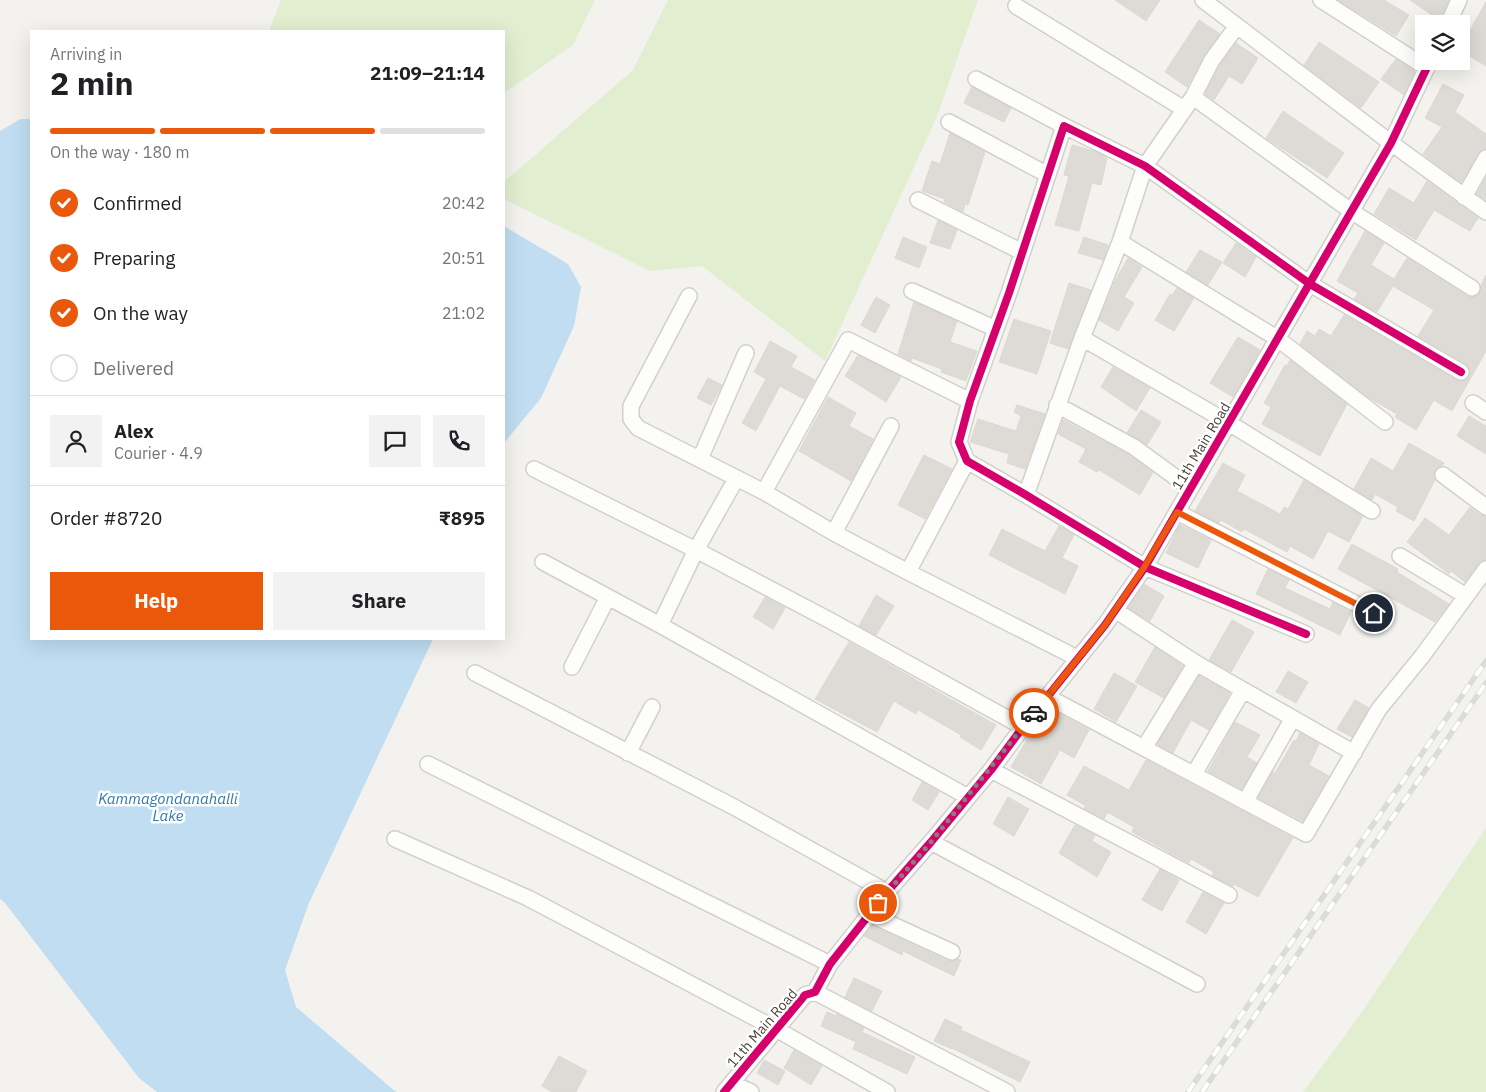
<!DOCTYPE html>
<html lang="en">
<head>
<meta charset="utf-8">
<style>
	body { margin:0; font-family:"IBM Plex Sans",sans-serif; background:#f2f2f2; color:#202124; height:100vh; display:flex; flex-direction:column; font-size:19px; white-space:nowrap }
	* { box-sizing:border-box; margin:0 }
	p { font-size:16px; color:#757577 }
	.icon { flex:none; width:28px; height:28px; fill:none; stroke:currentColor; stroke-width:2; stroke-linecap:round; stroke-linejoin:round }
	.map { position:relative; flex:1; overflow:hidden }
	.side { position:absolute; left:30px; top:30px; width:475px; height:610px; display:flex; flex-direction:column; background:#fff; border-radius:0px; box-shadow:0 5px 20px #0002 }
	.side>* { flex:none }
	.buttons { position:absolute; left:1415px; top:15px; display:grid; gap:10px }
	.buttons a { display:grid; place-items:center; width:55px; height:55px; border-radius:0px; background:#fff; box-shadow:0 5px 20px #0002; font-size:25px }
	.pin { position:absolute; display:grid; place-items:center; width:42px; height:42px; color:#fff; margin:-21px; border:2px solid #fff; border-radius:50%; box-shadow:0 1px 5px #0007 }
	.courier { position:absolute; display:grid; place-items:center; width:50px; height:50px; margin:-25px; border:4px solid #ea580c; border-radius:50%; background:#fff; color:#222; box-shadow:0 1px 6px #0007 }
	.summary em { font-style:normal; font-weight:700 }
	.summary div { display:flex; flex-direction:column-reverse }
	.summary { display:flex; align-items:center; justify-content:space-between; height:85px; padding:0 20px }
	h1 { font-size:32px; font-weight:700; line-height:38px }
	.bar { display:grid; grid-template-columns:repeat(4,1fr); gap:8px 5px; align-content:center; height:60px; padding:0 20px }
	.bar i { height:6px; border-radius:4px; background:#e0e0e0 }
	.bar .on { background:#ea580c }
	.bar p { grid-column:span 4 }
	.line { display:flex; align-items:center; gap:12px; padding:0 20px; border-top:1px solid #e0e0e0 }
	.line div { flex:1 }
	.round { display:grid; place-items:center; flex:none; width:52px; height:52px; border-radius:0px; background:#f2f2f2 }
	ol { padding:0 20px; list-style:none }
	li { display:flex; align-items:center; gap:15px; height:55px }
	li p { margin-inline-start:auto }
	li .icon { padding:5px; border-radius:50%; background:#ea580c; color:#fff; stroke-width:4 }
	li:last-child { color:#757577 }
	li i { width:28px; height:28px; border:2px solid #e0e0e0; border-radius:50% }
	.action { display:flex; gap:10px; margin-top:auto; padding:10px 20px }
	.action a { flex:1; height:58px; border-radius:0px; background:#ea580c; color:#fff; font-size:20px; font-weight:700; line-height:58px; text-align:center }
	.action a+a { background:#f2f2f2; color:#202124 }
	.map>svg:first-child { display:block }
	.green { fill:#e1eecf }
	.water { fill:#c0ddf1 }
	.building { fill:#dedbd6; stroke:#dcd9d4 }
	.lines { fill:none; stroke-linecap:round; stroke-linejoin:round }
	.minor-casing { stroke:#d2d0cb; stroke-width:18 }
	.minor { stroke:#fdfdfc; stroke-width:15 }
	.rail-casing { stroke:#dbdbda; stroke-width:5.5 }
	.rail { stroke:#fff; stroke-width:4; stroke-dasharray:11; stroke-linecap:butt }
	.cycleway-casing { stroke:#fff; stroke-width:11 }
	.cycleway { stroke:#d6006c; stroke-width:8 }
	.done { stroke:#868178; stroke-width:5; stroke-dasharray:0 9 }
	.route { stroke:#ea580c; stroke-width:6 }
	.labels { text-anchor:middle; stroke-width:5; stroke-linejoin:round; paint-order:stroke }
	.street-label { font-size:14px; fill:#4b4439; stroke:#fff }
	.water-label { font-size:15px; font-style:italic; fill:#2e7ab2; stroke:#fff }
</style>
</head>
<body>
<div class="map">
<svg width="1486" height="1092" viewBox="0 0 1486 1092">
	<rect width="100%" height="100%" fill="#f4f2ee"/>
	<path class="green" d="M281 0H595L573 45 504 93V31H269Z
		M668 0H978L936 119 825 361 702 266 650 271 504 199V182L633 70Z
		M1486 828V1092H1303L1355 1022Z"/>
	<path class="water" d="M20 119H31V639H433L309 903 285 970 296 1007 396 1092H157L139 1078 5 903 0 899V131Z
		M504 226 568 264 581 287 574 326 541 398 504 443Z"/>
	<path class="building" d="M1115 0H1160L1146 21Z
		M1338 0H1384L1409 15 1396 36Z
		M1410 0H1449L1439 20Z
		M1486 2V66L1461 51 1470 32H1469Z
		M1199 20 1220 34 1204 56 1187 87 1165 72Z
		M1319 42 1379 82 1361 108 1304 65Z
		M1236 43 1258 58 1242 84 1229 76 1214 100 1205 94 1220 65Z
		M1396 59 1415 71 1404 95 1381 79Z
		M1443 84 1464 95 1455 112 1486 134V149L1478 153 1461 183 1423 154 1442 127 1425 118Z
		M972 87 1011 108 1004 122 964 103Z
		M1283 111 1344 153 1327 178 1266 138Z
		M950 133 985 152 968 205 965 204 963 212 944 202 945 199 922 191 932 161 940 164Z
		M1072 145 1094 151 1107 158 1101 185 1092 183 1079 231 1055 225 1069 176 1064 175Z
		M1486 177V200L1477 194Z
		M1427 181 1478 218 1470 231 1434 210 1416 240 1374 214 1389 188 1414 203Z
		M938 220 957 230 950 249 930 243Z
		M1365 231 1384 243 1371 265 1394 279 1407 258 1467 296 1472 297 1480 293 1481 285 1486 275V351L1452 411 1434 400 1416 430 1395 417 1397 414 1366 396 1300 344 1307 331 1315 336 1319 329 1331 336 1344 315 1456 380H1465L1469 376 1470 372 1466 364 1418 336 1434 310 1393 286 1377 312 1354 299 1358 293 1337 281Z
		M903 237 927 247 919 268 895 258Z
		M1084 237 1108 245 1103 260 1078 253Z
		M1236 243 1256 257 1245 277 1223 263Z
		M1200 250 1222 262 1208 285 1186 272Z
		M1128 258 1142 267 1124 297 1134 303 1118 331 1099 320 1115 281Z
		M1069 283 1091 290 1068 349 1050 343Z
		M1177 288 1194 298 1174 331 1155 320 1170 294 1172 295Z
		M876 297 890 305 875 333 861 325Z
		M914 302 957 321 950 342 977 351 966 381 941 372 942 369 912 358 911 361 898 354Z
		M1014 319 1051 331 1037 374 999 362Z
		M1238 337 1260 350 1233 397 1210 383Z
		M770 341 797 356 791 367 815 380 804 399 780 386 756 431 742 423 766 379 754 372Z
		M858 355 901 377 886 402 845 376Z
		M1290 360 1347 404 1320 456 1262 424 1271 407 1264 403 1285 365 1287 366Z
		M1113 367 1150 388 1136 411 1101 387Z
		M708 378 722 385 711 405 697 398Z
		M828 397 856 413 849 426 873 439 851 481 799 451Z
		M1017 405 1045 414 1025 469 1007 463 1009 454 970 442 978 419 1016 431 1021 416 1014 412Z
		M1141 410 1161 422 1147 445 1127 433Z
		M1469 416 1486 426V454L1457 436Z
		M1063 420 1129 455 1153 472 1140 495 1099 470 1097 472 1079 462 1086 449 1058 434Z
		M1409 443 1444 463 1442 466 1435 470 1434 474 1435 480 1414 521 1396 511 1398 507 1375 494 1372 500 1354 489 1371 458 1393 471Z
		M924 455 952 469 925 519 898 505Z
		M1223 463 1245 475 1237 491 1280 514 1284 507 1288 509 1304 480 1363 516 1349 542 1328 531 1313 559 1290 546 1287 552 1244 529 1242 532 1221 520 1219 523 1195 511Z
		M1470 507 1480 515 1486 516V560L1479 563 1465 582 1451 571 1449 574 1407 542 1425 518 1449 535Z
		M1180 525 1211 540 1198 568 1166 553Z
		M1059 526 1074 535 1062 558 1078 566 1065 594 989 555 1002 529 1045 551Z
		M1352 544 1398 569 1397 572 1449 604 1435 622 1338 569Z
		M1268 569 1289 580 1285 588 1330 609 1333 602 1351 612 1340 635 1256 594Z
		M1144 584 1164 596 1150 621 1128 608Z
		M876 595 894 606 876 635 859 626Z
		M765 597 785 608 773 629 753 617Z
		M1232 620 1254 632 1231 672 1209 660Z
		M849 642 996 725 981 750 960 737 961 735 918 710 916 714 894 701 877 732 815 699Z
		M1155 647 1183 666 1164 698 1135 682Z
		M1288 671 1308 682 1296 703 1276 692Z
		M1114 673 1137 686 1116 722 1094 709Z
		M1199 676 1230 693 1209 730 1191 720 1173 753 1157 744Z
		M1355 700 1369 708 1352 737 1337 729Z
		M1050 709 1089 730 1074 758 1060 750 1041 784 1011 767 1029 736 1033 738Z
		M1235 722 1260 735 1247 757 1257 763 1242 789 1208 771Z
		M1300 733 1319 744 1309 765 1329 776 1303 821 1258 798 1273 772 1275 773 1294 740 1296 741Z
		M1146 760 1293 838 1258 897 1234 884 1233 886 1212 876 1214 872 1191 859 1189 863 1132 832 1134 827 1109 813H1107L1104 819 1084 808 1086 806 1067 795 1084 766 1129 790Z
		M922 782 939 792 928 810 912 800Z
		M1008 797 1029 809 1014 836 993 824Z
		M1075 825 1095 835 1092 841 1111 852 1097 877 1059 853Z
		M1160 869 1179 880 1162 911 1142 900Z
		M1203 892 1224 903 1206 934 1186 922Z
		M872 926 948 961H953L958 959 961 960 954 976 903 951 902 955 864 936Z
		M854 978 882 991 872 1011 845 997Z
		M827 1012 836 1016 837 1014 864 1028 862 1032 915 1057 907 1074 853 1049 856 1042 821 1026Z
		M945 1019 962 1027 961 1030 1030 1062 1020 1082 952 1048V1049L934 1041Z
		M794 1050 822 1066 811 1085 784 1068Z
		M559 1056 587 1071 576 1092H552L542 1086Z
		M764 1060 785 1071 778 1085 757 1073Z"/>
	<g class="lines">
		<defs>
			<path id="minor" d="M1203 0 1391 143 1486 212
				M1321 0 1427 68
				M1016 6 1184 109
				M1448 24 1459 0
				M976 79 1064 126
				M1193 97 1351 211 1472 288
				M949 122 1048 175
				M1464 197 1486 158
				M918 200 1022 252
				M1120 242 1278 339 1385 422
				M912 291 996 329
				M689 296 631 406V419L638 428 764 492 834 533 908 572 1077 658
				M1082 338 1229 423 1372 511
				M1473 403 1486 412
				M1057 405 1134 447 1190 488
				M700 459 746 353
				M534 469 696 550 831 621 1023 727
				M1443 475 1486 507
				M764 492 848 340 970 401
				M1026 495 1082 338 1120 242 1145 166 1193 97 1212 60 1237 26
				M1177 512 1374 613
				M834 533 891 426
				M1400 556 1466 596
				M543 562 660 625 968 797
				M908 572 967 461
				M1115 610 1196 663 1354 753
				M660 625 696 550 736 479
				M1306 634 1145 567 1026 495 967 461 959 442 970 401 1009 293 1064 126 1145 166 1310 284 1461 372
				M572 667 608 597
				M475 673 734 807 887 892
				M1048 697 1306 834 1379 709 1423 655 1486 569
				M1144 748 1196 663
				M628 753 652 707
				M428 764 830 964
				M991 770 1229 895
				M1194 774 1243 690
				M1245 802 1293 718
				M395 839 528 898 776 1029 887 1092
				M931 842 1197 984
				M869 914 952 952
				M815 992 1007 1092
				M732 1083 751 1092
				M724 1092 805 995 815 992 830 964 887 892 931 842 991 770 1023 727 1105 625 1145 567 1391 143 1430 61"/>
		</defs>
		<use href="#minor" class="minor-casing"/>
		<use href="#minor" class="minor"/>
		<defs>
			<path id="rail" d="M1188 1092 1486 661
				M1202 1092 1486 683"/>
		</defs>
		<use href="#rail" class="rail-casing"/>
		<use href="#rail" class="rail"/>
		<defs>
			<path id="cycleway" d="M1306 634 1145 567 1026 495 967 461 959 442 970 401 1009 293 1064 126 1145 166 1310 284 1461 372
				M724 1092 805 995 815 992 830 964 887 892 931 842 991 770 1023 727 1105 625 1145 567 1391 143 1430 61"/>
		</defs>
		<use href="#cycleway" class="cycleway-casing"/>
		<use href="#cycleway" class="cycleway"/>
	</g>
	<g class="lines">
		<path class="done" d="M878 903 931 842 1034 713"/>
		<path class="route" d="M1034 713 1105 625 1145 566 1177 512 1374 613"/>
	</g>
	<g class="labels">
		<g class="street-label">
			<text transform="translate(1201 446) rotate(-59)" y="5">11th Main Road</text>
			<text transform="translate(762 1028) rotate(-49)" y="5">11th Main Road</text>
		</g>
		<g class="water-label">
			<text x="168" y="804">Kammagondanahalli<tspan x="168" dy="17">Lake</tspan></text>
		</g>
	</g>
</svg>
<div class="buttons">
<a><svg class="icon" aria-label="layers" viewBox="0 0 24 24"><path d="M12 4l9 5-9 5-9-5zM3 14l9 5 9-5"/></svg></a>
</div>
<div class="pin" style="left:878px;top:903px;background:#ea580c"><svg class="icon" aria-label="bag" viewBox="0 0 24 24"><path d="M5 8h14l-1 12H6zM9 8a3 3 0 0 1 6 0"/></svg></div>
<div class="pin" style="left:1374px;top:613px;background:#1f2937"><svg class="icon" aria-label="home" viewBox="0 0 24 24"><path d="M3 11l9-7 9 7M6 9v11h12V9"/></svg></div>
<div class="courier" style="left:1034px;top:713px"><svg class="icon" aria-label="car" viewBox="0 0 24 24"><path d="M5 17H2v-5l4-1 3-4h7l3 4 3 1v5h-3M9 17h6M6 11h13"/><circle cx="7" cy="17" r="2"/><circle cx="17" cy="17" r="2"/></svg></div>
<section class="side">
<div class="summary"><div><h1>2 min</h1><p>Arriving in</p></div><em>21:09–21:14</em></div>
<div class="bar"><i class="on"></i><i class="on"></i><i class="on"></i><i></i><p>On the way · 180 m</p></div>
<ol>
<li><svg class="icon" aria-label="check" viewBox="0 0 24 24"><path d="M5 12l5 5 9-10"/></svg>Confirmed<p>20:42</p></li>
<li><svg class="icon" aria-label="check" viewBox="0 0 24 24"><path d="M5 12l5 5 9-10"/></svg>Preparing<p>20:51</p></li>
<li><svg class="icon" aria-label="check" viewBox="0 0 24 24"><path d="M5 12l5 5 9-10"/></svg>On the way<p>21:02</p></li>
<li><i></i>Delivered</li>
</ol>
<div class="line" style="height:90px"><a class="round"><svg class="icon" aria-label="person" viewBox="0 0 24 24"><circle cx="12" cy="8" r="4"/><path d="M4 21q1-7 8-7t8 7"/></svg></a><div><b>Alex</b><p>Courier · 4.9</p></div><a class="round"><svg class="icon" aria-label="chat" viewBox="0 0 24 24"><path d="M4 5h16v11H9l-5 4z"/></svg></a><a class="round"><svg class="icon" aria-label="phone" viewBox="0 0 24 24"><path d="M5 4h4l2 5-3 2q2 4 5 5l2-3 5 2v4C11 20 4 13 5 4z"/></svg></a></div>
<div class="line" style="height:65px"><div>Order #8720</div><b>₹895</b></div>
<div class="action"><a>Help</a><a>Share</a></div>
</section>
</div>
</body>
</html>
